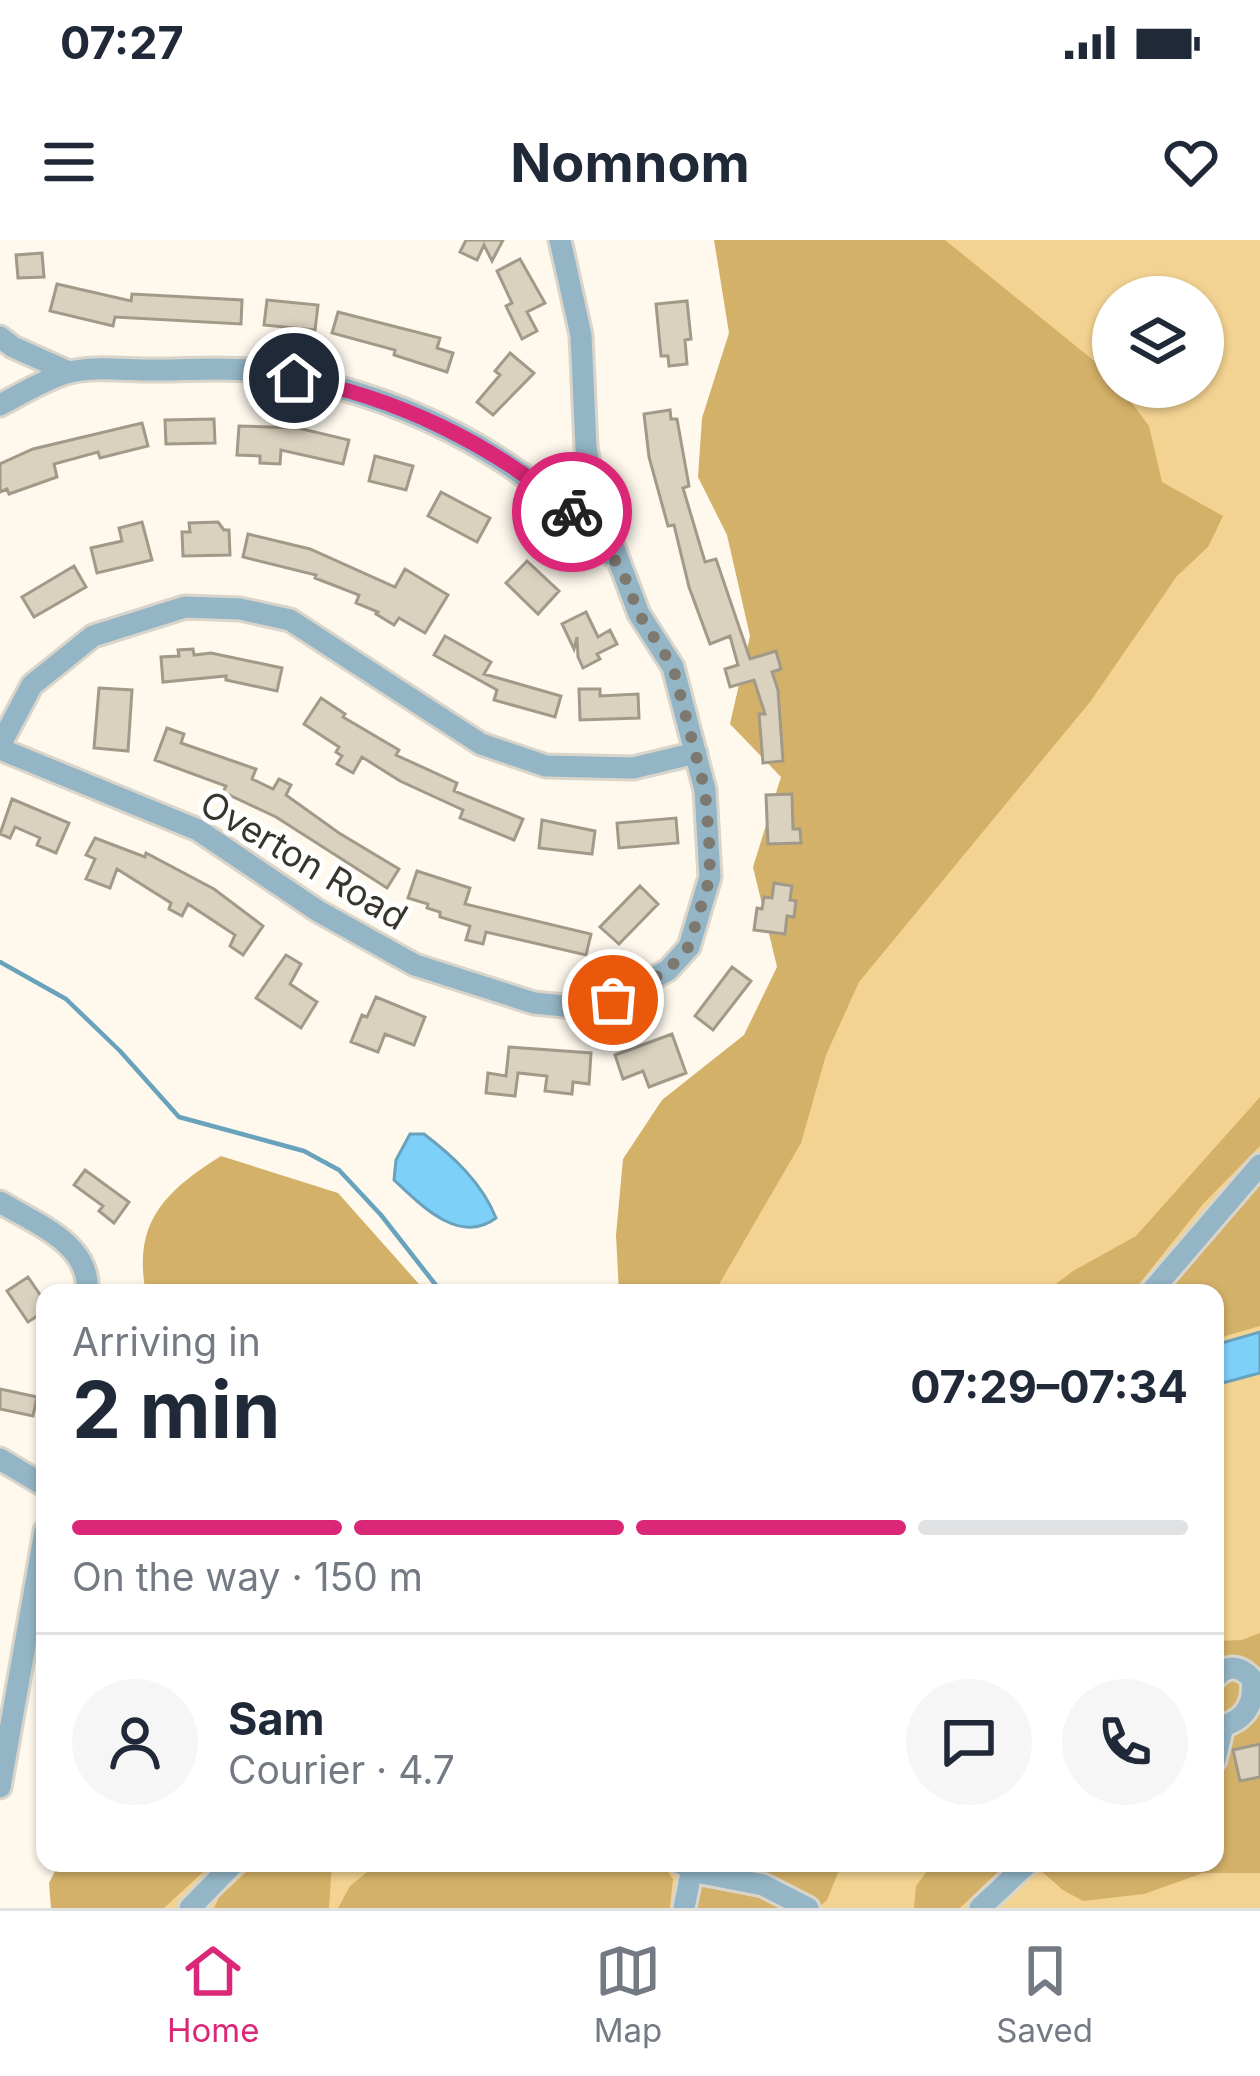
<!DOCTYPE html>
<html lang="en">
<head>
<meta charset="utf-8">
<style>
	body { margin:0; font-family:Inter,sans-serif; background:#f6f6f7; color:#1f2937; height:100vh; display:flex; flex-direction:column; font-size:45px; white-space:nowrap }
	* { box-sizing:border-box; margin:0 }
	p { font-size:39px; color:#747a83 }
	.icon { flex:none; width:66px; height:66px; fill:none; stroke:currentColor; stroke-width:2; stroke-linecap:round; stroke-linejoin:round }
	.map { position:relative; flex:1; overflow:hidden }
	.panel { position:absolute; left:36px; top:1044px; width:1188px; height:588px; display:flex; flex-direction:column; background:#fff; border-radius:24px; box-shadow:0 3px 9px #0004 }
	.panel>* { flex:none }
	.controls { position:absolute; left:1092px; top:36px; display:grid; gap:24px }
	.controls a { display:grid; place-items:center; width:132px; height:132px; border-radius:50%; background:#fff; box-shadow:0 3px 9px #0004; font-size:60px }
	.pin { position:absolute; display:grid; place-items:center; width:102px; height:102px; color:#fff; margin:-51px; border:6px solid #fff; border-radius:50%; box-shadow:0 3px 12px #0007 }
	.courier { position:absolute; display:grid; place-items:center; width:120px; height:120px; margin:-60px; border:9px solid #db2777; border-radius:50%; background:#fff; color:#222; box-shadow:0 3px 15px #0007 }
	.headline em { font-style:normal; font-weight:700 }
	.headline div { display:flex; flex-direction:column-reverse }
	.headline { display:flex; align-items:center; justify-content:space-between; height:204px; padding:0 36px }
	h1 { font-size:78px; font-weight:700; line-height:90px }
	.bar { display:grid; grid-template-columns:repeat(4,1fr); gap:18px 12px; align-content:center; height:144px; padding:0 36px }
	.bar i { height:15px; border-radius:9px; background:#e0e1e3 }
	.bar .selected { background:#db2777 }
	.bar p { grid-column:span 4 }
	.line { display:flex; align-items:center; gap:30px; padding:0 36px; border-top:3px solid #e0e1e3 }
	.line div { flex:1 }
	.round { display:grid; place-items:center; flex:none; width:126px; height:126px; border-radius:63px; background:#f6f6f7 }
	.status { display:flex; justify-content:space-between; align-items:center; height:84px; padding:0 60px; background:#fff; direction:ltr }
	.status svg { height:33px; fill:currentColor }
	header { display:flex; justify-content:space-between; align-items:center; height:156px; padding:0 36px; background:#fff; font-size:54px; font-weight:700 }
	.dock { display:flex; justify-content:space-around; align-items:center; height:168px; border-top:3px solid #e0e1e3; background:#fff; font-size:33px; color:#747a83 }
	.dock a { display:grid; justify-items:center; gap:6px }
	.dock .selected { color:#db2777 }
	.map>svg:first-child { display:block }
	.green { fill:#f3d391; fill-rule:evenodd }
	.forest { fill:#d4b169 }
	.water { fill:#7dd1f9; stroke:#68a2bc; stroke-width:3 }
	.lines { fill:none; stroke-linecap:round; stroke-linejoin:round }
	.stream { stroke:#68a2bc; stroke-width:4.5 }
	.building { fill:#dad1bf; stroke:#a29a89; stroke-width:3 }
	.minor-casing { stroke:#dad5ca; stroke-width:27 }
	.minor { stroke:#93b5c6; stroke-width:21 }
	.done { stroke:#7d7970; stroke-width:12; stroke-dasharray:0 21.6 }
	.route { stroke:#db2777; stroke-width:15 }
	.labels { text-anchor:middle; stroke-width:10; stroke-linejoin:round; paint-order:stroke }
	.street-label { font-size:36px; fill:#37342d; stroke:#fff }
</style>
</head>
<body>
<div class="status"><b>07:27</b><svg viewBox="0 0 49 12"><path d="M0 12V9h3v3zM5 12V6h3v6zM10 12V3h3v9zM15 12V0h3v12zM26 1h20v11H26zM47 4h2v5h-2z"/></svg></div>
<header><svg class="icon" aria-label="menu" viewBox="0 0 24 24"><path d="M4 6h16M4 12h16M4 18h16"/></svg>Nomnom<svg class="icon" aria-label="heart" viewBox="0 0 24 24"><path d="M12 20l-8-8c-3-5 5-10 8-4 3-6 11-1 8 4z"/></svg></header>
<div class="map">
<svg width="1260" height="1668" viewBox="0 0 1260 1668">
	<rect width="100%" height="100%" fill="#fef8ed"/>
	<path class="green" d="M760 0H1260V1668H136L145 1623H1215V1053H704L873 614ZM1113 57H1203V147H1113Z"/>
	<path class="forest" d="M714 0H945L1109 133 1113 147H1120L1149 186 1162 242 1223 276 1208 307 1177 336 1090 462 859 742 826 815 801 903 714 1053H619L616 995 623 919 662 860 744 795 777 727 753 627 781 537 730 484 750 396 727 295 698 237 702 178 729 93Z
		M1260 857V906L1203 964 1132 1053H1044L1073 1031 1136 996Z
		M221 916 338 953 427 1053H146C132 983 165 951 221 916Z
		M1260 935V1086L1215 1099V1053H1159Z
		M1260 1393V1633H1203L1144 1654 1083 1661 1063 1650 1032 1623H1215V1401L1242 1400Z
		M59 1623H213L164 1668H51L49 1643Z
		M256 1623H332L329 1668H214L219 1657Z
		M378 1623H662L673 1639 670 1668H338L350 1646Z
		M709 1623H842L827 1660 820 1666Z
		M933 1623H1007L960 1668H914L916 1646Z
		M706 1641 731 1644 795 1668H693L695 1652Z"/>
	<path class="water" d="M410 894H424C454 917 482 943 496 978 459 1006 420 964 394 940L396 920Z
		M1260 1092V1133L1215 1145V1105Z"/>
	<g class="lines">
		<path class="stream" d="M0 722 66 759 120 811 179 877 304 911 339 930 381 975 442 1053"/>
	</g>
	<path class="building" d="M466 0H503L492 21 484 5 477 20 460 12Z
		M42 13 44 37 18 38 16 15Z
		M520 19 545 63 527 72 537 91 522 99 506 66 512 63 497 31Z
		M57 44 131 61 132 54 242 60 241 84 115 77 113 86 50 71Z
		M267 60 318 65 315 90 264 85Z
		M687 61 691 99 685 100 687 124 669 126 668 116H661L656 64Z
		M338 72 440 98 437 108 453 113 447 132 394 115 395 110 332 93Z
		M510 113 534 133 493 175 477 162 500 135 495 131Z
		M670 170 671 179H677L689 246 683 248 705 322 716 319 750 419 776 411 781 429 772 432 778 450 783 521 763 523 759 474H765L754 440 730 447 725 429 738 425 730 396 710 404 689 347 674 285 668 286 649 217 644 174Z
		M214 179 215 203 166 204 165 180Z
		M142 183 148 206 100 218 98 212 54 224 57 237 9 254 7 249 0 252V224L33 209Z
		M239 186 298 188 349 200 343 224 281 210 280 224 260 223V216L237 215Z
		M375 216 413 226 406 250 369 241Z
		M441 252 490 278 477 302 428 276Z
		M142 282 152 320 97 333 91 308 122 301 119 288Z
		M218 282 224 290H229L230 315 183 316 182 292H190L189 283Z
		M248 294 310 309 395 347 405 329 448 355 425 393 399 378 394 385 376 374 378 372 356 363 359 355 315 338 316 335 243 317Z
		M527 321 559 351 538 374 506 343Z
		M74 326 86 347 34 377 22 357Z
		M586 372 598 397 610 390 617 404 597 414 600 419 583 428 578 417 577 397 574 409 562 384Z
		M445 396 491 422 484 434 561 456 555 477 494 460 497 450 434 415Z
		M193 409 194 415 211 413 282 428 277 451 226 440V436L163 442 161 417 179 416 178 410Z
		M99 448 132 450 128 511 94 508Z
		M579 449H600V456L638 454 639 478 580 480Z
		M321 458 345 474 343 477 399 510 396 515 457 543 454 551 523 579 514 600 460 578 463 570 400 541 362 517 353 533 337 524 342 516 336 512 339 507 304 484Z
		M167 488 184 494 181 503 256 529 252 539 273 549 279 539 291 545 286 555 339 593 399 629 387 648 276 577 223 552 226 546 155 520Z
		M792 554 793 589H800L801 603 768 604 766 555Z
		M12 559 69 583 56 613 37 605 40 598 15 587 10 598 0 594Z
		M676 578 678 603 619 608 617 583Z
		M542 580 595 591 592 614 539 608Z
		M95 598 145 617 146 613 214 649 263 686 243 715 230 706 235 695 188 664 182 676 169 669 171 663 117 629 110 648 86 639 95 619 86 615Z
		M417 631 470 648 465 664 591 694 586 715 486 692 483 704 466 700 470 686 440 677V672L427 668 428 664 408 658Z
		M774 643 792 646 790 660 796 661 794 677 787 676 785 694 754 690 757 668 762 669 764 657 772 658Z
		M640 646 658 664 619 704 600 687Z
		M286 715 301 724 290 744 317 762 301 788 256 758Z
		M732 727 751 741 713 790 695 776Z
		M376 757 425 777 414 805 385 794 378 812 351 802 362 775 367 777Z
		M672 794 686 833 649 847 643 831 623 839 615 815Z
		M509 807 591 813 589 844 573 842 572 854 545 851 547 836 518 833 515 856 486 853 488 833 506 836Z
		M85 930 129 962 114 983 99 971 103 966 74 945Z
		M28 1037 45 1062V1071L28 1082 7 1051Z
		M0 1149 37 1157 33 1176 0 1169Z
		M1260 1504V1537L1240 1541 1233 1510Z"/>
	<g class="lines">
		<defs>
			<path id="minor" d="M0 97 13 107 69 132
				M0 165C21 154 44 140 66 133 93 125 130 131 158 130 191 130 227 127 259 131 393 150 521 212 610 314
				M0 505 32 445 93 396 185 367 240 369 290 380 481 504 546 526 633 528 696 513
				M0 509 198 590 318 671 415 725 534 763 574 767 613 760 668 730 689 707 710 637 705 550 673 427 639 374 595 258 586 207 581 95 560 0
				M0 962C36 984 92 1004 87 1053
				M1150 1053 1260 925
				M0 1219 45 1246
				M1215 1438C1227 1424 1240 1425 1252 1439 1255 1463 1246 1479 1223 1486
				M1215 1520 1223 1486
				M0 1547 45 1291
				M680 1623 701 1633 763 1645 808 1668
				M190 1668 234 1623
				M684 1668 693 1623
				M980 1668 1028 1623"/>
		</defs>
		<use href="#minor" class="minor-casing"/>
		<use href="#minor" class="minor"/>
	</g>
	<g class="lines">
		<path class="done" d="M572 272 621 327 639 374 673 427 705 550 709 598 710 637 689 706 668 730 613 760"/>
		<path class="route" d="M294 138C396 157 493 204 572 272"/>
	</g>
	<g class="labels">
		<g class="street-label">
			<text transform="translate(304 620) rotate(31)" y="13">Overton Road</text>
		</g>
	</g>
</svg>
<div class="controls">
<a><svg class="icon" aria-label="layers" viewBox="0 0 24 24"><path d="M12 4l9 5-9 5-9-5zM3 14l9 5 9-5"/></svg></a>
</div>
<div class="pin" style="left:613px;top:760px;background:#ea580c"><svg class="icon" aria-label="bag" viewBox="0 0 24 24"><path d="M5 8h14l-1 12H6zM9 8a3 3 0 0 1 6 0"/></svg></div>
<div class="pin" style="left:294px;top:138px;background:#1f2937"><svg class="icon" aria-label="home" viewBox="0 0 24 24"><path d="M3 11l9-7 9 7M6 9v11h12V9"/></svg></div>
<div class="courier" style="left:572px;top:272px"><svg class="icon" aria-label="bike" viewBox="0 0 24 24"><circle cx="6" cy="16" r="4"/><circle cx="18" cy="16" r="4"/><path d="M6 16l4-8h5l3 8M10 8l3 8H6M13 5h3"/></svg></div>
<section class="panel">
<div class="headline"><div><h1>2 min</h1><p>Arriving in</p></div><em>07:29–07:34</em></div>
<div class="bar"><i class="selected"></i><i class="selected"></i><i class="selected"></i><i></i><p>On the way · 150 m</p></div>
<div class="line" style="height:216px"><a class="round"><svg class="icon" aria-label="person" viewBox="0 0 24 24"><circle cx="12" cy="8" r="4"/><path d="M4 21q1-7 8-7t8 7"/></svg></a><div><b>Sam</b><p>Courier · 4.7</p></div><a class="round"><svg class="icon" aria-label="chat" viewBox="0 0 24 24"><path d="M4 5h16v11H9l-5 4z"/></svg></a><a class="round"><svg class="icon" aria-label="phone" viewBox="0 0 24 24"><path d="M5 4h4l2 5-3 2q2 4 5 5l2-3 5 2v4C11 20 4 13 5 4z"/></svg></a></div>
</section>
</div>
<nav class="dock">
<a class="selected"><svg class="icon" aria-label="home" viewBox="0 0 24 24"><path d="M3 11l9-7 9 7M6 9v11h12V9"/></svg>Home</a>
<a><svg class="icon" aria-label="map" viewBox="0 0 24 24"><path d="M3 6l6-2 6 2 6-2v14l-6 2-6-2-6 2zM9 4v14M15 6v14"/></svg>Map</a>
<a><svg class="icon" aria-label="saved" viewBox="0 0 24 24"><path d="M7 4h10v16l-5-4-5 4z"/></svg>Saved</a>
</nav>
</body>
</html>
